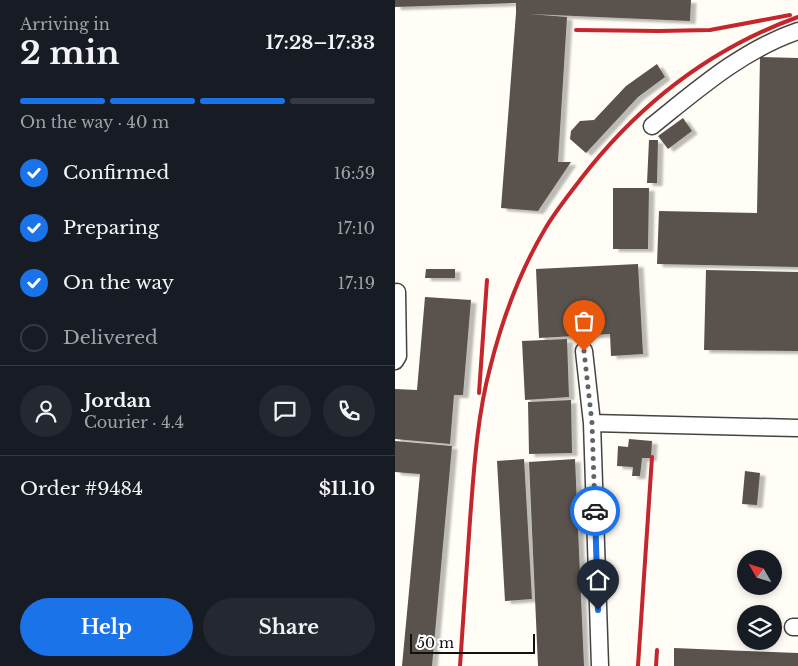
<!DOCTYPE html>
<html lang="en">
<head>
<meta charset="utf-8">
<style>
	body { margin:0; font-family:"Libre Baskerville",serif; background:#242831; color:#f1f3f6; height:100vh; display:flex; flex-direction:column; font-size:19px; white-space:nowrap }
	* { box-sizing:border-box; margin:0 }
	p { font-size:16px; color:#9ea1a6 }
	.icon { flex:none; width:28px; height:28px; fill:none; stroke:currentColor; stroke-width:2; stroke-linecap:round; stroke-linejoin:round }
	.map { position:relative; flex:1; overflow:hidden }
	.drawer { display:flex; flex-direction:column; background:#171b24; width:395px }
	.drawer>* { flex:none }
	.needle { width:32px; rotate:309deg }
	.tools { position:absolute; left:342px; top:550px; display:grid; gap:10px }
	.tools a { display:grid; place-items:center; width:45px; height:45px; border-radius:50%; background:#171b24; box-shadow:0 2px 8px #0003; font-size:25px }
	.scale { position:absolute; left:15px; bottom:12px; width:125px; box-sizing:border-box; padding-left:5px; border:2px solid #111; border-top:0; font-size:14px; line-height:18px; white-space:nowrap; color:#111; -webkit-text-stroke:4px #fff; paint-order:stroke }
	.pin { position:absolute; display:grid; place-items:center; width:42px; height:42px; color:#fff; margin:-51px -21px; border-radius:50% 50% 50% 0; rotate:-45deg; box-shadow:0 0 5px #0007 }
	.pin .icon { rotate:45deg }
	.courier { position:absolute; display:grid; place-items:center; width:50px; height:50px; margin:-25px; border:4px solid #1a73e8; border-radius:50%; background:#fff; color:#222; box-shadow:0 1px 6px #0007 }
	.overview em { font-style:normal; font-weight:700 }
	.overview div { display:flex; flex-direction:column-reverse }
	.overview { display:flex; align-items:center; justify-content:space-between; height:85px; padding:0 20px }
	h1 { font-size:32px; font-weight:700; line-height:38px }
	.bar { display:grid; grid-template-columns:repeat(4,1fr); gap:8px 5px; align-content:center; height:60px; padding:0 20px }
	.bar i { height:6px; border-radius:4px; background:#363941 }
	.bar .selected { background:#1a73e8 }
	.bar p { grid-column:span 4 }
	.line { display:flex; align-items:center; gap:12px; padding:0 20px; border-top:1px solid #363941 }
	.line div { flex:1 }
	.round { display:grid; place-items:center; flex:none; width:52px; height:52px; border-radius:26px; background:#242831 }
	ol { padding:0 20px; list-style:none }
	li { display:flex; align-items:center; gap:15px; height:55px }
	li p { margin-inline-start:auto }
	li .icon { padding:5px; border-radius:50%; background:#1a73e8; color:#fff; stroke-width:4 }
	li:last-child { color:#9ea1a6 }
	li i { width:28px; height:28px; border:2px solid #363941; border-radius:50% }
	.primary-button { display:flex; gap:10px; margin-top:auto; padding:10px 20px }
	.primary-button a { flex:1; height:58px; border-radius:30px; background:#1a73e8; color:#fff; font-size:20px; font-weight:700; line-height:58px; text-align:center }
	.primary-button a+a { background:#242831; color:#f1f3f6 }
	main { display:flex; flex:1; min-height:0 }
	.map>svg:first-child { display:block }
	.building { fill:#5a524d; filter:url(#shadow) }
	.lines { fill:none; stroke-linecap:round; stroke-linejoin:round }
	.minor-casing { stroke:#444; stroke-width:19 }
	.minor { stroke:#fff; stroke-width:16 }
	.rail { stroke:#c4262e; stroke-width:4 }
	.done { stroke:#646461; stroke-width:5; stroke-dasharray:0 9 }
	.route { stroke:#1a73e8; stroke-width:6 }
</style>
</head>
<body>
<main>
<section class="drawer">
<div class="overview"><div><h1>2 min</h1><p>Arriving in</p></div><em>17:28–17:33</em></div>
<div class="bar"><i class="selected"></i><i class="selected"></i><i class="selected"></i><i></i><p>On the way · 40 m</p></div>
<ol>
<li><svg class="icon" aria-label="check" viewBox="0 0 24 24"><path d="M5 12l5 5 9-10"/></svg>Confirmed<p>16:59</p></li>
<li><svg class="icon" aria-label="check" viewBox="0 0 24 24"><path d="M5 12l5 5 9-10"/></svg>Preparing<p>17:10</p></li>
<li><svg class="icon" aria-label="check" viewBox="0 0 24 24"><path d="M5 12l5 5 9-10"/></svg>On the way<p>17:19</p></li>
<li><i></i>Delivered</li>
</ol>
<div class="line" style="height:90px"><a class="round"><svg class="icon" aria-label="person" viewBox="0 0 24 24"><circle cx="12" cy="8" r="4"/><path d="M4 21q1-7 8-7t8 7"/></svg></a><div><b>Jordan</b><p>Courier · 4.4</p></div><a class="round"><svg class="icon" aria-label="chat" viewBox="0 0 24 24"><path d="M4 5h16v11H9l-5 4z"/></svg></a><a class="round"><svg class="icon" aria-label="phone" viewBox="0 0 24 24"><path d="M5 4h4l2 5-3 2q2 4 5 5l2-3 5 2v4C11 20 4 13 5 4z"/></svg></a></div>
<div class="line" style="height:65px"><div>Order #9484</div><b>$11.10</b></div>
<div class="primary-button"><a>Help</a><a>Share</a></div>
</section>
<div class="map">
<svg width="403" height="666" viewBox="0 0 403 666">
	<defs>
		<filter id="shadow"><feDropShadow dx="5.5" dy="3" stdDeviation="1" flood-color="#0004"/></filter>
	</defs>
	<rect width="100%" height="100%" fill="#fffdf5"/>
	<path class="building" d="M0 0H296L295 21 134 14 172 17 163 162H176L143 211 106 208 121 13V3L0 7Z
		M365 57 403 58V267L262 264 264 211 362 213Z
		M262 64 270 77 243 97 191 153 175 139 176 131 185 121 199 120 231 86Z
		M288 118 297 131 273 149 263 136Z
		M254 140H263L262 183H252Z
		M218 188H254L253 249H218Z
		M243 264 248 354 216 356 215 334 144 338 141 269Z
		M31 269H60V278H30Z
		M311 270 403 272V351L309 350Z
		M30 297 76 300 68 395H59L55 444 0 439V389L22 390Z
		M172 339 174 397 130 400 127 341Z
		M176 400 177 453 134 454 133 402Z
		M234 439 257 441 256 458H247L245 476H237L238 467 222 466 223 446 233 447Z
		M0 441 57 446 37 666H7L25 474 0 472Z
		M129 459 137 599 110 601 102 461Z
		M180 459 189 666H143L134 462Z
		M350 471 365 473 362 505 347 504Z
		M279 648 403 653V666H279Z"/>
	<g class="lines">
		<defs>
			<path id="minor" d="M257 126C302 90 347 50 403 31
				M189 351 197 423
				M0 361 3 356 2 292
				M398 627H403
				M205 666 197 423 403 428"/>
		</defs>
		<use href="#minor" class="minor-casing"/>
		<use href="#minor" class="minor"/>
		<path class="rail" d="M181 30 264 31 315 30 395 15
			M84 393 92 280
			M65 666C68 617 72 569 75 520 79 469 82 417 95 368 107 320 125 271 150 229 160 212 173 196 185 180 242 106 314 49 403 17
			M243 666 257 457
			M261 666 262 650"/>
	</g>
	<g class="lines">
		<path class="done" d="M189 351 197 423 200 511"/>
		<path class="route" d="M200 511 203 610"/>
	</g>
</svg>
<div class="tools">
<a><svg class="needle" viewBox="-14 -14 28 28"><path d="M0-13l5 13h-10z" fill="#e53935"/><path d="M0 13l5-13h-10z" fill="#9ea1a6"/></svg></a>
<a><svg class="icon" aria-label="layers" viewBox="0 0 24 24"><path d="M12 4l9 5-9 5-9-5zM3 14l9 5 9-5"/></svg></a>
</div>
<div class="scale">50 m</div>
<div class="pin" style="left:189px;top:351px;background:#ea580c"><svg class="icon" aria-label="bag" viewBox="0 0 24 24"><path d="M5 8h14l-1 12H6zM9 8a3 3 0 0 1 6 0"/></svg></div>
<div class="pin" style="left:203px;top:610px;background:#1f2937"><svg class="icon" aria-label="home" viewBox="0 0 24 24"><path d="M3 11l9-7 9 7M6 9v11h12V9"/></svg></div>
<div class="courier" style="left:200px;top:511px"><svg class="icon" aria-label="car" viewBox="0 0 24 24"><path d="M5 17H2v-5l4-1 3-4h7l3 4 3 1v5h-3M9 17h6M6 11h13"/><circle cx="7" cy="17" r="2"/><circle cx="17" cy="17" r="2"/></svg></div>
</div>
</main>
</body>
</html>
